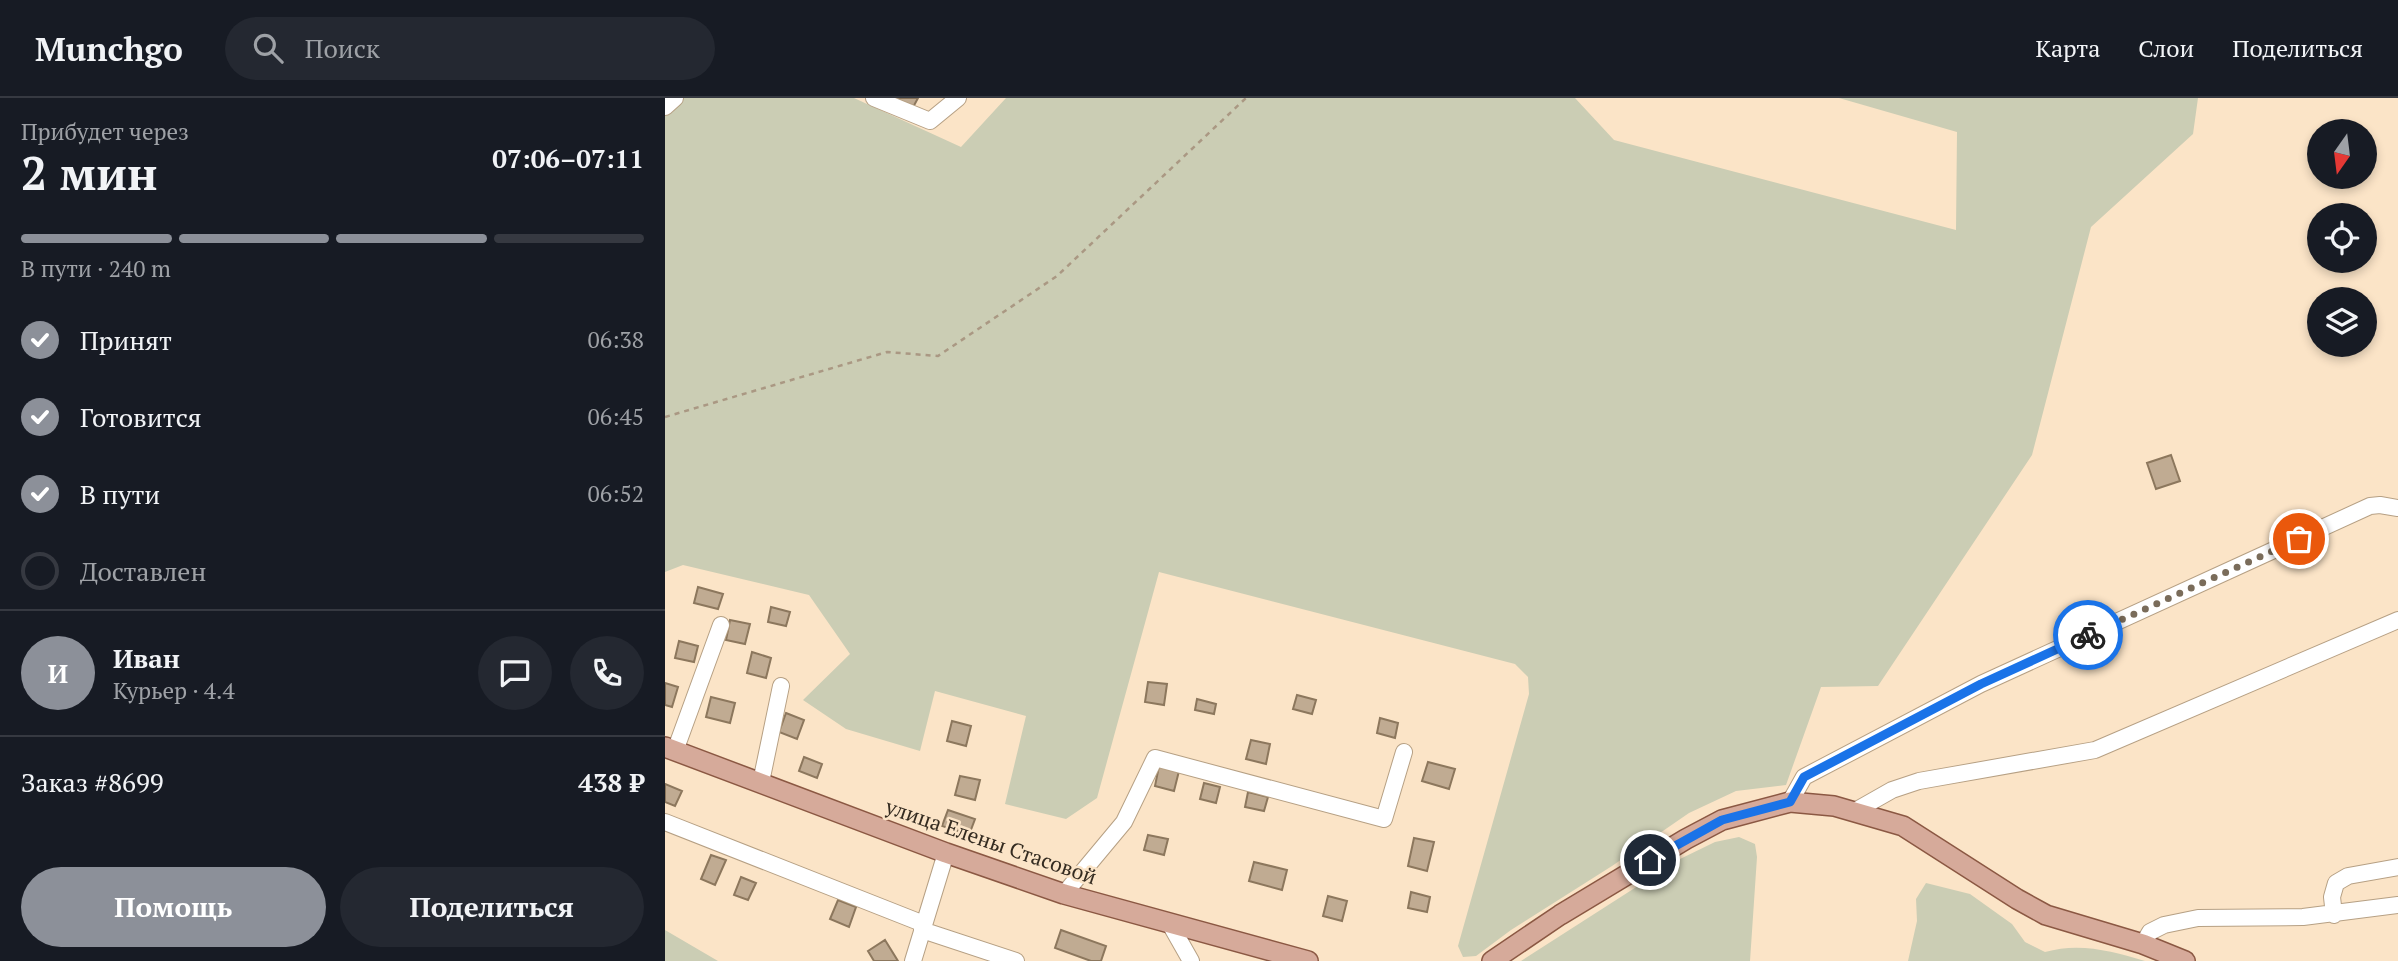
<!DOCTYPE html>
<html lang="ru">
<head>
<meta charset="utf-8">
<style>
	body { margin:0; font-family:"PT Serif",serif; background:#242831; color:#f1f3f6; height:100vh; display:flex; flex-direction:column; font-size:26px; white-space:nowrap }
	* { box-sizing:border-box; margin:0 }
	p { font-size:23px; color:#9ea1a6 }
	.icon { flex:none; width:38px; height:38px; fill:none; stroke:currentColor; stroke-width:2; stroke-linecap:round; stroke-linejoin:round }
	.map { position:relative; flex:1; overflow:hidden }
	.drawer { display:flex; flex-direction:column; background:#171b24; width:665px }
	.drawer>* { flex:none }
	.needle { width:46px; rotate:194deg }
	.tools { position:absolute; left:1642px; top:21px; display:grid; gap:14px }
	.tools a { display:grid; place-items:center; width:70px; height:70px; border-radius:50%; background:#171b24; box-shadow:0 4px 10px #0003; font-size:35px }
	.pin { position:absolute; display:grid; place-items:center; width:60px; height:60px; color:#fff; margin:-30px; border:4px solid #fff; border-radius:50%; box-shadow:0 2px 7px #0007 }
	.courier { position:absolute; display:grid; place-items:center; width:70px; height:70px; margin:-35px; border:5px solid #1a73e8; border-radius:50%; background:#fff; color:#222; box-shadow:0 2px 9px #0007 }
	.headline em { font-style:normal; font-weight:800 }
	.headline div { display:flex; flex-direction:column-reverse }
	.headline { display:flex; align-items:center; justify-content:space-between; height:119px; padding:0 21px }
	h1 { font-size:46px; font-weight:800; line-height:52px }
	.bar { display:grid; grid-template-columns:repeat(4,1fr); gap:10px 7px; align-content:center; height:84px; padding:0 21px }
	.bar i { height:9px; border-radius:5px; background:#363941 }
	.bar .selected { background:#8c9099 }
	.bar p { grid-column:span 4 }
	.line { display:flex; align-items:center; gap:18px; padding:0 21px; border-top:2px solid #363941 }
	.line div { flex:1 }
	.round { display:grid; place-items:center; flex:none; width:74px; height:74px; border-radius:37px; background:#242831 }
	ol { padding:0 21px; list-style:none }
	li { display:flex; align-items:center; gap:21px; height:77px }
	li p { margin-inline-start:auto }
	li .icon { padding:7px; border-radius:50%; background:#8c9099; color:#fff; stroke-width:4 }
	li:last-child { color:#9ea1a6 }
	li i { width:38px; height:38px; border:4px solid #363941; border-radius:50% }
	.action { display:flex; gap:14px; margin-top:auto; padding:14px 21px }
	.action a { flex:1; height:80px; border-radius:42px; background:#8c9099; color:#fff; font-size:28px; font-weight:800; line-height:80px; text-align:center }
	.action a+a { background:#242831; color:#f1f3f6 }
	header { display:flex; align-items:center; gap:42px; box-sizing:border-box; height:98px; padding:0 35px; background:#171b24; border-bottom:2px solid #363941 }
	header strong { font-size:33px }
	nav { display:flex; gap:38px; margin-inline-start:auto; font-size:24px }
	.search { width:490px; height:63px; background:#242831; display:flex; align-items:center; gap:18px; box-sizing:border-box; padding:0 24px; border-radius:38px; color:#9ea1a6; font-size:26px }
	main { display:flex; flex:1; min-height:0 }
	.map>svg:first-child { display:block }
	.green { fill:#cbcdb4 }
	.building { fill:#c0ab92; stroke:#8c775d; stroke-width:2 }
	.lines { fill:none; stroke-linecap:round; stroke-linejoin:round }
	.minor-casing { stroke:#b6a084; stroke-width:18 }
	.major-casing { stroke:#8b5843; stroke-width:22 }
	.path { stroke:#aa9883; stroke-width:2.5; stroke-dasharray:5 5; stroke-linecap:butt }
	.minor { stroke:#fff; stroke-width:16 }
	.major { stroke:#d6aa9a; stroke-width:19 }
	.done { stroke:#7a6c5a; stroke-width:7; stroke-dasharray:0 12.6 }
	.route { stroke:#1a73e8; stroke-width:9 }
	.labels { text-anchor:middle; stroke-width:5; stroke-linejoin:round; paint-order:stroke }
	.street-label { font-size:21px; fill:#342b20; stroke:#fbe4c7 }
</style>
</head>
<body>
<header>
<strong>Munchgo</strong>
<div class="search"><svg class="icon" aria-label="search" viewBox="0 0 24 24"><circle cx="10" cy="10" r="6"/><path d="M15 15l6 6"/></svg>Поиск</div>
<nav><a>Карта</a><a>Слои</a><a>Поделиться</a></nav>
</header>
<main>
<section class="drawer">
<div class="headline"><div><h1>2 мин</h1><p>Прибудет через</p></div><em>07:06–07:11</em></div>
<div class="bar"><i class="selected"></i><i class="selected"></i><i class="selected"></i><i></i><p>В пути · 240 m</p></div>
<ol>
<li><svg class="icon" aria-label="check" viewBox="0 0 24 24"><path d="M5 12l5 5 9-10"/></svg>Принят<p>06:38</p></li>
<li><svg class="icon" aria-label="check" viewBox="0 0 24 24"><path d="M5 12l5 5 9-10"/></svg>Готовится<p>06:45</p></li>
<li><svg class="icon" aria-label="check" viewBox="0 0 24 24"><path d="M5 12l5 5 9-10"/></svg>В пути<p>06:52</p></li>
<li><i></i>Доставлен</li>
</ol>
<div class="line" style="height:126px"><b class="round" style="background:#8c9099;color:#fff">И</b><div><b>Иван</b><p>Курьер · 4.4</p></div><a class="round"><svg class="icon" aria-label="chat" viewBox="0 0 24 24"><path d="M4 5h16v11H9l-5 4z"/></svg></a><a class="round"><svg class="icon" aria-label="phone" viewBox="0 0 24 24"><path d="M5 4h4l2 5-3 2q2 4 5 5l2-3 5 2v4C11 20 4 13 5 4z"/></svg></a></div>
<div class="line" style="height:91px"><div>Заказ #8699</div><b>438 ₽</b></div>
<div class="action"><a>Помощь</a><a>Поделиться</a></div>
</section>
<div class="map">
<svg width="1733" height="863" viewBox="0 0 1733 863">
	<rect width="100%" height="100%" fill="#fbe4c7"/>
	<path class="green" d="M18 0H189L296 49 341 0H910L949 42 1291 132 1292 34 1174 0H1533L1528 36 1426 129 1367 357 1213 588 1156 589 1121 687 1071 693 1024 715 947 768 846 832 811 858 798 859 793 848 864 596 863 579 850 566 494 474 432 700 401 721 340 706 361 618 270 593 255 653 181 631 138 602 185 556 144 497 18 467 0 474V1L12 9Z
		M1074 739 1090 746 1092 759 1085 863H856L1015 761 1050 744Z
		M1261 785 1305 796 1347 826 1360 844 1380 854C1414 844 1447 853 1480 863H1243L1252 823 1251 801Z
		M0 832 53 863H0Z"/>
	<path class="building" d="M224 0H253L246 13Z
		M1506 357 1515 383 1491 391 1482 365Z
		M33 489 58 496 53 511 29 505Z
		M106 509 125 514 121 528 103 524Z
		M65 522 85 526 80 546 61 542Z
		M14 543 33 548 29 564 10 560Z
		M87 554 106 560 101 580 82 575Z
		M483 584 502 586 499 607 480 604Z
		M0 585 13 589 7 609 0 607Z
		M632 597 651 602 647 616 628 611Z
		M46 599 70 605 65 625 41 619Z
		M532 601 551 606 549 616 530 612Z
		M121 615 139 622 132 641 114 634Z
		M715 620 733 625 730 640 712 635Z
		M287 623 306 628 301 648 282 643Z
		M586 642 605 646 601 666 581 661Z
		M139 659 157 666 152 680 134 673Z
		M763 664 790 671 784 691 757 683Z
		M494 668 514 673 509 693 490 688Z
		M295 678 315 682 310 702 290 697Z
		M539 685 555 689 551 705 535 701Z
		M0 686 17 693 10 708 0 704Z
		M583 694 603 699 599 713 580 709Z
		M283 712 310 721 304 737 277 728Z
		M483 737 503 741 499 757 479 752Z
		M749 740 769 744 762 773 743 768Z
		M46 757 61 762 50 787 36 781Z
		M589 764 622 772 617 792 584 783Z
		M76 779 91 785 83 802 69 797Z
		M746 794 765 799 762 814 743 810Z
		M663 798 682 803 677 823 658 818Z
		M173 802 191 809 184 829 165 821Z
		M396 832 441 848 436 863H426L390 850Z
		M220 842 233 863H209L203 853Z"/>
	<g class="lines">
		<defs>
			<path id="minor" d="M209 0 265 23 293 0
				M0 9 10 0
				M10 653 56 527
				M96 684 116 588
				M1125 704 1139 679 1316 586 1705 408 1715 407 1733 410
				M1190 713 1227 692 1254 683 1430 652 1733 522
				M0 724 259 826
				M399 796 459 724 490 660 719 721 739 654
				M1669 817 1667 799 1671 785 1683 778 1733 769
				M505 826 526 863
				M257 832 351 863
				M1478 846 1485 834 1499 827 1533 820 1638 819 1733 807
				M248 863 281 755"/>
			<path id="major" d="M0 649 281 755 399 796 643 863
				M827 863 895 817 1021 741 1057 722 1125 704 1169 708 1238 728 1352 801 1381 817 1478 846 1520 863"/>
		</defs>
		<use href="#minor" class="minor-casing"/>
		<use href="#major" class="major-casing"/>
		<path class="path" d="M0 319 222 254 273 258 392 178 581 0"/>
		<use href="#minor" class="minor"/>
		<use href="#major" class="major"/>
	</g>
	<g class="lines">
		<path class="done" d="M1423 537 1634 441"/>
		<path class="route" d="M985 762 1057 722 1125 704 1139 679 1316 586 1423 537"/>
	</g>
	<g class="labels">
		<g class="street-label">
			<text transform="translate(326 744) rotate(19)" y="7">улица Елены Стасовой</text>
		</g>
	</g>
</svg>
<div class="tools">
<a><svg class="needle" viewBox="-14 -14 28 28"><path d="M0-13l5 13h-10z" fill="#e53935"/><path d="M0 13l5-13h-10z" fill="#9ea1a6"/></svg></a>
<a><svg class="icon" aria-label="locate" viewBox="0 0 24 24"><circle cx="12" cy="12" r="6"/><path d="M12 2v4M12 18v4M2 12h4M18 12h4"/></svg></a>
<a><svg class="icon" aria-label="layers" viewBox="0 0 24 24"><path d="M12 4l9 5-9 5-9-5zM3 14l9 5 9-5"/></svg></a>
</div>
<div class="pin" style="left:1634px;top:441px;background:#ea580c"><svg class="icon" aria-label="bag" viewBox="0 0 24 24"><path d="M5 8h14l-1 12H6zM9 8a3 3 0 0 1 6 0"/></svg></div>
<div class="pin" style="left:985px;top:762px;background:#1f2937"><svg class="icon" aria-label="home" viewBox="0 0 24 24"><path d="M3 11l9-7 9 7M6 9v11h12V9"/></svg></div>
<div class="courier" style="left:1423px;top:537px"><svg class="icon" aria-label="bike" viewBox="0 0 24 24"><circle cx="6" cy="16" r="4"/><circle cx="18" cy="16" r="4"/><path d="M6 16l4-8h5l3 8M10 8l3 8H6M13 5h3"/></svg></div>
</div>
</main>
</body>
</html>
